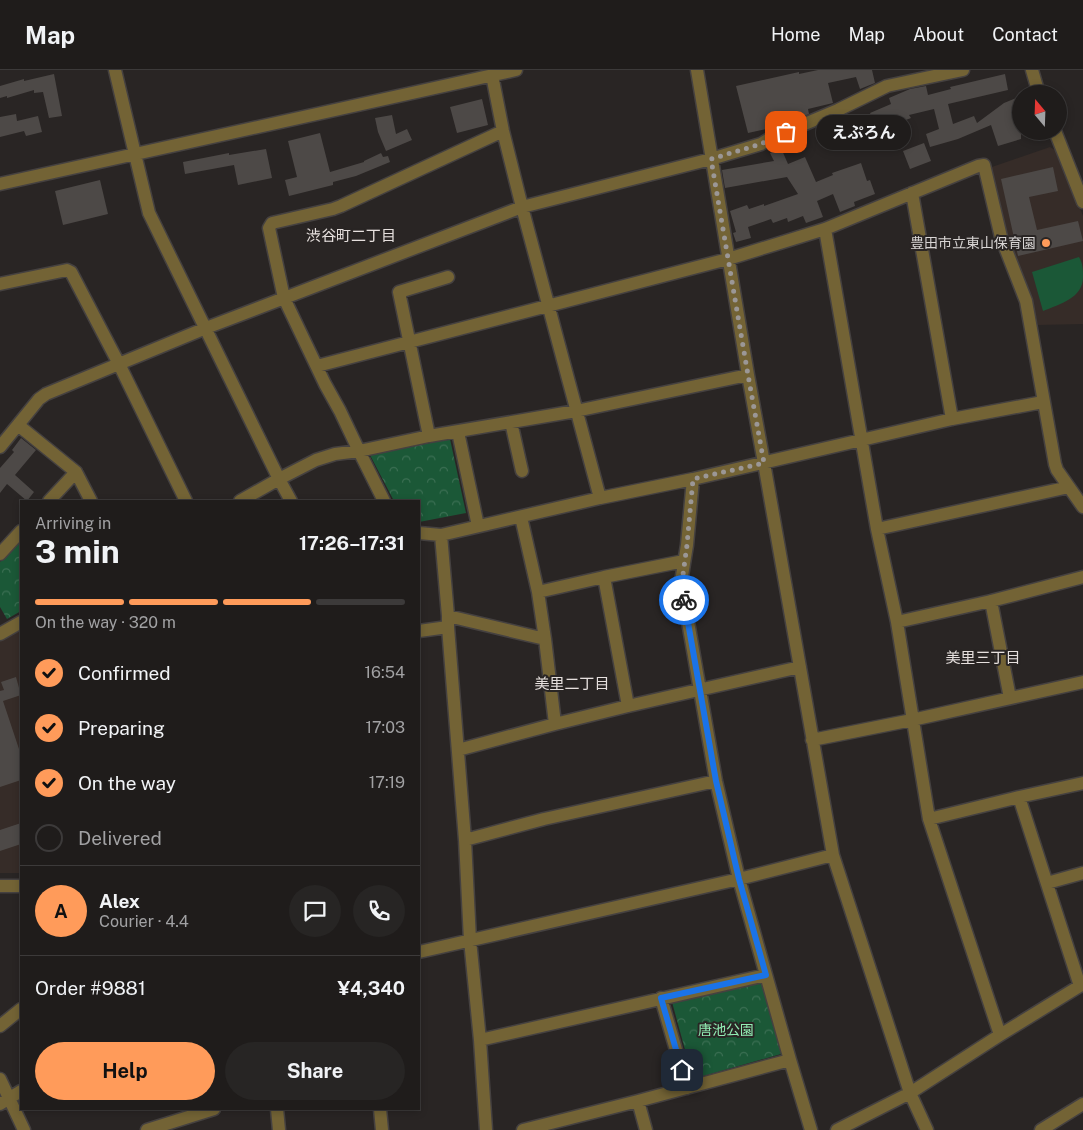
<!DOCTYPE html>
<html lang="en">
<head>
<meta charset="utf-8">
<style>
	body { margin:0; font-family:"Public Sans","Noto Sans JP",sans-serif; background:#272524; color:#f1f3f6; height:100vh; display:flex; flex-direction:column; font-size:19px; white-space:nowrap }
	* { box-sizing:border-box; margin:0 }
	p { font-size:16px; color:#a1a1a3 }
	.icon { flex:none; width:28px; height:28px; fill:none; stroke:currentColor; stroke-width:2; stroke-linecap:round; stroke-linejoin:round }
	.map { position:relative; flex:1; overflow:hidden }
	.panel { position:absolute; left:20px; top:430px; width:400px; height:610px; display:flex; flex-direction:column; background:#1f1c1b; border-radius:0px; box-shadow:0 2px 8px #0003,0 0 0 1px #3c3a3a }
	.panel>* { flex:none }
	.needle { width:32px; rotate:341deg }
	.tools { position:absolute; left:1012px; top:15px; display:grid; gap:10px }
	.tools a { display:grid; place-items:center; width:55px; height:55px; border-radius:50%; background:#1f1c1b; box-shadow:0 2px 8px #0003,0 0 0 1px #3c3a3a; font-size:25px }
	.pin { position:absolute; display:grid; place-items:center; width:42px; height:42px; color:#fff; margin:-21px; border-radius:10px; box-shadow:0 2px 8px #0006 }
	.courier { position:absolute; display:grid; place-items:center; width:50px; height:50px; margin:-25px; border:4px solid #1a73e8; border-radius:50%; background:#fff; color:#222; box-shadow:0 1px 6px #0007 }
	.bubble { position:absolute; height:35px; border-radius:18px; background:#1f1c1b; box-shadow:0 2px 8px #0003,0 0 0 1px #3c3a3a; font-size:16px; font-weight:700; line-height:35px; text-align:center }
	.overview em { font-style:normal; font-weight:700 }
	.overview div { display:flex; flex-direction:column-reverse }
	.overview { display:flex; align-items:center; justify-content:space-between; height:85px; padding:0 15px }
	h1 { font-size:32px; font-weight:700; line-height:38px }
	.bar { display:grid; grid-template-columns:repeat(4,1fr); gap:8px 5px; align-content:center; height:60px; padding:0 15px }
	.bar i { height:6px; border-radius:4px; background:#3c3a3a }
	.bar .active { background:#ff9b5a }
	.bar p { grid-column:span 4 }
	.line { display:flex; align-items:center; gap:12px; padding:0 15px; border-top:1px solid #3c3a3a }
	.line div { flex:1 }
	.round { display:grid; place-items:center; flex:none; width:52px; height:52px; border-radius:26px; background:#272524 }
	ol { padding:0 15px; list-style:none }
	li { display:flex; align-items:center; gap:15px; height:55px }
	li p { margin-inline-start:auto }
	li .icon { padding:5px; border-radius:50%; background:#ff9b5a; color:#111; stroke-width:4 }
	li:last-child { color:#a1a1a3 }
	li i { width:28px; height:28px; border:2px solid #3c3a3a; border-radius:50% }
	.primary-button { display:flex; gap:10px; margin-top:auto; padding:10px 15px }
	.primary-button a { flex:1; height:58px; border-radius:30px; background:#ff9b5a; color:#111; font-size:20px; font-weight:700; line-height:58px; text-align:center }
	.primary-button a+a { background:#272524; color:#f1f3f6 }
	header { display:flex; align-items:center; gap:30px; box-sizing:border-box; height:70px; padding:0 25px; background:#1f1c1b; border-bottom:1px solid #3c3a3a }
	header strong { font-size:24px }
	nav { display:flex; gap:28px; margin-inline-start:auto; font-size:18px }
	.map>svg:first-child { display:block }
	.built { fill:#362c28 }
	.forest { fill:url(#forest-crowns) }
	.garden { fill:#1b5837 }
	.building { fill:#4d4947 }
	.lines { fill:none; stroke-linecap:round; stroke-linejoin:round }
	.minor-casing { stroke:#454140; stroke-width:15 }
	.minor { stroke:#736335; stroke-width:12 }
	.done { stroke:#9b9796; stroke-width:5; stroke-dasharray:0 9 }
	.route { stroke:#1a73e8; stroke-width:6 }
	.poi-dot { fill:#ff9b5a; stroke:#292524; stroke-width:2 }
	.labels { text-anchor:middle; stroke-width:4; stroke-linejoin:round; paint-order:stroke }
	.poi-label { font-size:14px; fill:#d8d5d4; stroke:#292524; text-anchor:end }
	.park-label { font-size:14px; fill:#91edb4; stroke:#292524 }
	.neighbourhood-label { font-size:15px; fill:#e6e0de; stroke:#292524 }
</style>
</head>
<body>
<header>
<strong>Map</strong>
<nav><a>Home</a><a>Map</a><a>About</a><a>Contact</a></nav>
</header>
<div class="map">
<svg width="1083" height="1060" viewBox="0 0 1083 1060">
	<defs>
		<pattern id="forest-crowns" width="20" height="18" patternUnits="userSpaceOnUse" patternTransform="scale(1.25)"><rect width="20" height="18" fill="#1b5837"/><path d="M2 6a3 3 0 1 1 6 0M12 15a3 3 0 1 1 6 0" fill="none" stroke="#3b6f53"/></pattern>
	</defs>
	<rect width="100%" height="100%" fill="#292524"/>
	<path class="built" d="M1050 77 1058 82 1083 146V254L1038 255 1032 232 1003 155 989 98Z
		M21 557V803H0V569Z"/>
	<path class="forest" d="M450 369 466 443 419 452V431H394L370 385Z
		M21 468V541L7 549 0 537V492Z
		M762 912 781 984 693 1009 672 932Z"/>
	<path class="garden" d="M1079 187C1083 194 1083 199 1083 207 1083 228 1060 234 1043 241L1032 202Z"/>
	<path class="building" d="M818 0H872L875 13 860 19 856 7 828 13 833 33 808 39 809 44 780 56 748 63 736 16 799 2V4Z
		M54 4 62 46 49 48 43 22 34 23V20L7 28V26L0 28V16L24 9V11Z
		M1005 4 1008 20 948 34 953 54 974 46 977 53 1004 33 1021 26V69L998 76 991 55 958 69 930 77 926 64 939 59 934 39 909 45 911 48 893 55V56L878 62 870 43 891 34 889 28 910 19 926 16 928 25 951 19 950 17Z
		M482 29 488 55 457 63 450 37Z
		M16 44 17 51 38 46 42 62 26 66 24 61 0 67V47Z
		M392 45 396 64 407 59 412 70 386 81 378 62 375 48Z
		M320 63 330 102 364 92V91L381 83 383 87 388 86 390 92 356 106 333 112V115L289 126 285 110 297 107 288 71Z
		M924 73 931 91 910 99 903 81Z
		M781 78 788 94 805 87 816 112 833 105 832 103 861 93 867 111 870 110 875 124 854 132 855 136 840 142 833 124 817 131 823 147 806 153 803 146 788 152 787 148 773 153 771 149 748 157 751 168 736 172 733 163 736 162 730 141 747 135 749 139 764 134V136L798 124 787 107 725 118 722 100 774 91 770 83Z
		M266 79 272 108 238 115 234 95 185 104 183 92 229 83V85Z
		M1053 97 1058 121 1029 127 1037 160 1078 151 1083 171 1018 186 1001 109Z
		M100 110 108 144 63 155 55 121Z
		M21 368 36 380 15 405 34 422 27 431 7 414 0 423V398L14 382 12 380Z
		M16 607 21 625 3 631 21 685V710L0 717V621L4 620 1 612Z
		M21 753V774L0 781V760Z"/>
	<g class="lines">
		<defs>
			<path id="minor" d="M115 0 149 143 279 409 291 431
				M697 0 748 305 764 393 833 785 910 1023 927 1060
				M1032 0 1039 24
				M492 5 503 61 522 137 600 428
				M1055 61 1083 132
				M0 114 516 0
				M912 123 952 349
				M825 159 877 459 897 552 929 749 1000 965
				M0 214 67 200 71 202 119 294 186 431
				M317 296 728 189 825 159 978 96 984 95 1001 167 1026 231 1055 394 1057 400 1083 437
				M511 352 522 401
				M18 355 76 402 91 431
				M458 362 478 456
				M429 366 399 222 448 207
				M0 377 39 329 46 324 206 258 522 137 711 89 761 74 769 69 838 40 887 16 963 0
				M693 409 687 475 681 512 716 711 739 809 790 990 811 1060
				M49 431 76 402
				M240 431 279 409 316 390 335 384 359 381 429 366 576 341 748 305
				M384 431 359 381 340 341 325 314 284 228 269 158 272 153 333 139 341 136 503 61
				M521 447 538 522 545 569 555 654
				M877 459 1069 417
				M419 463 441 465 600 428 693 409 952 349 1043 332
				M441 465 448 546V557L465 770 470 870 480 970 486 1060
				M0 484 21 461
				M604 507 628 636
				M538 522 604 507 684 491
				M991 531 1010 628
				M448 546 545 569
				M897 552 991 531 1083 507
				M419 561 448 557
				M0 564 21 552
				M812 670 912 650 1083 612
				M458 680 555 654 628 636 800 597
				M1019 727 1080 916
				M929 749 1019 727 1083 713
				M465 770 544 749 716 711
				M1047 813 1083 803
				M0 816H21
				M419 882 739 809 833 785
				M661 928 687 1018
				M0 956 21 939
				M480 970 766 905
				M0 1009 24 1060
				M638 1031 646 1060
				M0 1034 21 1021
				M277 1039 279 1060
				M380 1039 382 1060
				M147 1060 214 1039
				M523 1060 638 1031 790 990
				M837 1060 910 1023 1000 965 1083 914
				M1041 1060 1083 1034"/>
		</defs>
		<use href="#minor" class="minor-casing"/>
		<use href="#minor" class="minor"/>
	</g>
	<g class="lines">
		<path class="done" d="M684 530 682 512 687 475 693 409 764 393 748 305 711 89 761 74 786 62"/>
		<path class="route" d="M682 1000 661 928 766 905 739 809 716 711 684 530"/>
	</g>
	<circle class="poi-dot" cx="1046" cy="173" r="5"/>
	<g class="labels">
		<g class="poi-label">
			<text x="1036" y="178">豊田市立東山保育園</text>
		</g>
		<g class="park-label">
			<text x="726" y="965">唐池公園</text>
		</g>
		<g class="neighbourhood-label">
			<text x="351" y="171">渋谷町二丁目</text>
			<text x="983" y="593">美里三丁目</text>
			<text x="572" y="619">美里二丁目</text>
		</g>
	</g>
</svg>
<div class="tools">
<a><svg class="needle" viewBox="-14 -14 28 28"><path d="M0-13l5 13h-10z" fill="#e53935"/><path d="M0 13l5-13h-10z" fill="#a1a1a3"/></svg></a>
</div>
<div class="pin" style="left:786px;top:62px;background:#ea580c"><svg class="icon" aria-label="bag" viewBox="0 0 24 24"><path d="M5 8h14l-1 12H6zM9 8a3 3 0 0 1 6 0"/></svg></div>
<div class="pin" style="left:682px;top:1000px;background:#1f2937"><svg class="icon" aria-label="home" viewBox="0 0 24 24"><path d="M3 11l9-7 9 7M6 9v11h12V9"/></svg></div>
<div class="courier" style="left:684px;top:530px"><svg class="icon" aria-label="bike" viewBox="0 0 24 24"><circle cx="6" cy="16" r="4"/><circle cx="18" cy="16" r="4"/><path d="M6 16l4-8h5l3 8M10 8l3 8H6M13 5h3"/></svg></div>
<div class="bubble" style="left:816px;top:45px;width:95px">えぷろん</div>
<section class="panel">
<div class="overview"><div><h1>3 min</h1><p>Arriving in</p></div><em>17:26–17:31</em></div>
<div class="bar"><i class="active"></i><i class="active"></i><i class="active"></i><i></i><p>On the way · 320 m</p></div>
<ol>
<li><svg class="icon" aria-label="check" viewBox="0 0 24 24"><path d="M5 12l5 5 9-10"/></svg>Confirmed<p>16:54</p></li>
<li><svg class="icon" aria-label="check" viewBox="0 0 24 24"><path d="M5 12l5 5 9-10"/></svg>Preparing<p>17:03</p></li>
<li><svg class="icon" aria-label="check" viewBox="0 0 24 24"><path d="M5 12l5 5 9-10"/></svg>On the way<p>17:19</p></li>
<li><i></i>Delivered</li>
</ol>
<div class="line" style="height:90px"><b class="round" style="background:#ff9b5a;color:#111">A</b><div><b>Alex</b><p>Courier · 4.4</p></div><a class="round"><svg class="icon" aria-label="chat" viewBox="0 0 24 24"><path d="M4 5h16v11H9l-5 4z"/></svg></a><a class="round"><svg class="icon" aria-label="phone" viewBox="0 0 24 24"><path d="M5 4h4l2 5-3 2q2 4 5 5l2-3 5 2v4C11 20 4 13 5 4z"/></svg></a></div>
<div class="line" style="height:65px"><div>Order #9881</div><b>¥4,340</b></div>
<div class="primary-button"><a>Help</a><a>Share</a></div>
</section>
</div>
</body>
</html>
